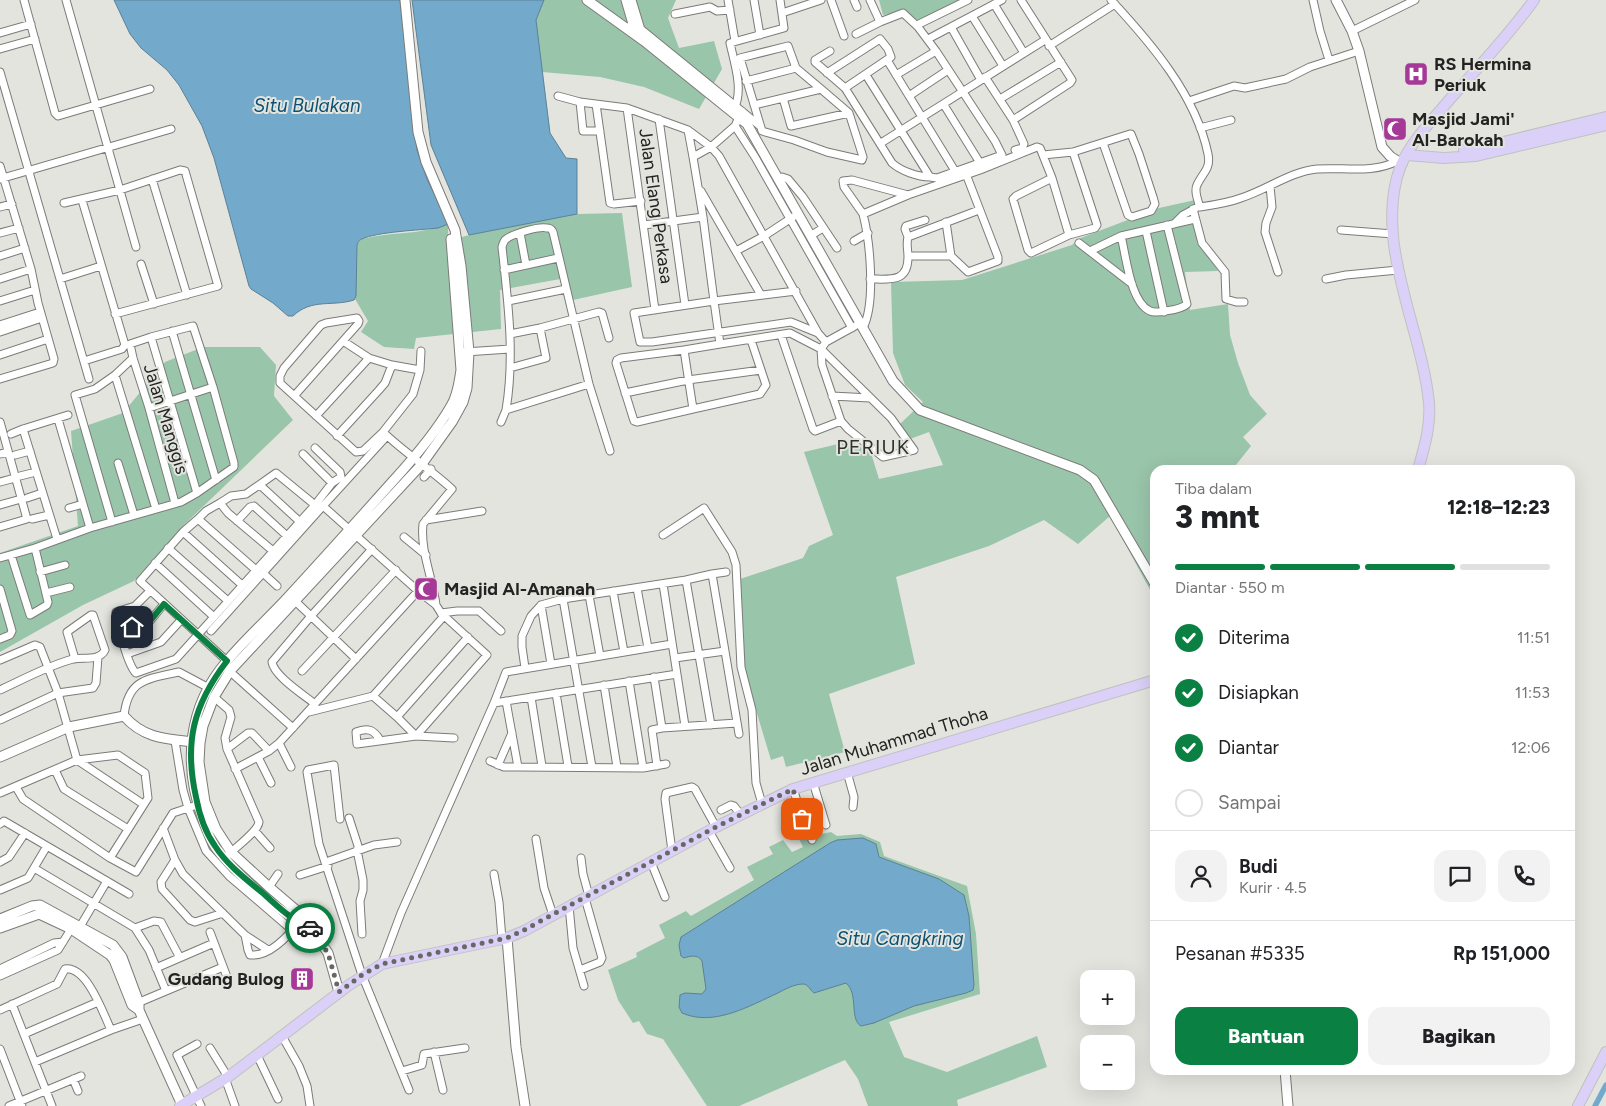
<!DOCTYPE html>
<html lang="id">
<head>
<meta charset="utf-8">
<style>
	body { margin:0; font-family:Figtree,sans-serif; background:#f2f2f2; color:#202124; height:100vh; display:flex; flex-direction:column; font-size:19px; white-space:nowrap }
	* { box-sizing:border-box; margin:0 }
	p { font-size:16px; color:#757577 }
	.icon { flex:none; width:28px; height:28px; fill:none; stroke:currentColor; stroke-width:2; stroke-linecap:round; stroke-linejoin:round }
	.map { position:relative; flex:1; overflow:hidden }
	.details { position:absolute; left:1150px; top:465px; width:425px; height:610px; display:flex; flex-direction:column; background:#fff; border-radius:15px; box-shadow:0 5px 20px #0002 }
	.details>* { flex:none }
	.controls { position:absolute; left:1080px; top:970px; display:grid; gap:10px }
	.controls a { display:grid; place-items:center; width:55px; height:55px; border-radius:10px; background:#fff; box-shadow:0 5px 20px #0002; font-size:25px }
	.pin { position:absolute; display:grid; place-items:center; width:42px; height:42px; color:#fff; margin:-21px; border-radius:10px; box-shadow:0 2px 8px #0006 }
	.courier { position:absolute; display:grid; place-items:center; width:50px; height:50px; margin:-25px; border:4px solid #0b8043; border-radius:50%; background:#fff; color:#222; box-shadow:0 1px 6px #0007 }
	.headline em { font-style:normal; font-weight:800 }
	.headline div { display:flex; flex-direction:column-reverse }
	.headline { display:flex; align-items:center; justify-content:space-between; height:85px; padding:0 25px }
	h1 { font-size:32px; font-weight:800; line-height:38px }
	.bar { display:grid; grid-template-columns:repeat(4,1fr); gap:8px 5px; align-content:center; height:60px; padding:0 25px }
	.bar i { height:6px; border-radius:4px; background:#e0e0e0 }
	.bar .active { background:#0b8043 }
	.bar p { grid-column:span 4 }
	.line { display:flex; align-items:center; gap:12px; padding:0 25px; border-top:1px solid #e0e0e0 }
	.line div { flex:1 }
	.round { display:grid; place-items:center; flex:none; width:52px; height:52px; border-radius:15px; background:#f2f2f2 }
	ol { padding:0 25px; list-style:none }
	li { display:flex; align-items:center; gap:15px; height:55px }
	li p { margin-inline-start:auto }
	li .icon { padding:5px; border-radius:50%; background:#0b8043; color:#fff; stroke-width:4 }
	li:last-child { color:#757577 }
	li i { width:28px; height:28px; border:2px solid #e0e0e0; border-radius:50% }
	.action { display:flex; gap:10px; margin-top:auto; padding:10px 25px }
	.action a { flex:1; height:58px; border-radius:15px; background:#0b8043; color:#fff; font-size:20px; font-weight:800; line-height:58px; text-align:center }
	.action a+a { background:#f2f2f2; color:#202124 }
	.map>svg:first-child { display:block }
	.green { fill:#99c5ab }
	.water { fill:#73a9ca; stroke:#5b8197 }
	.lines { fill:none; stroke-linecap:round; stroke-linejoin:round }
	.canal { stroke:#73a9ca; stroke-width:5.5 }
	.minor-casing { stroke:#7c7b78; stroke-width:9 }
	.tertiary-casing { stroke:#7c7b78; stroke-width:11 }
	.primary-casing { stroke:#c1c1c1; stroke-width:12 }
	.minor { stroke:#fff; stroke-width:7 }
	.tertiary { stroke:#fff; stroke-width:9 }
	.primary { stroke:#dad0f8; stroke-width:10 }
	.done { stroke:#676764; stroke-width:5; stroke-dasharray:0 9 }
	.route { stroke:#0b8043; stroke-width:6 }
	.labels { text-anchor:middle; stroke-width:4; stroke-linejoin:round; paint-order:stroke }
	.poi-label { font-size:18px; font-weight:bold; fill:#232321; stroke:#e4e4df; text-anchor:start }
	.street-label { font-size:18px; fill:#232321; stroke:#e4e4df }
	.water-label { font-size:19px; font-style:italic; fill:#0b5172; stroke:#e4e4df }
	.quarter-label { font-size:20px; letter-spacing:1px; fill:#30302c; stroke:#e4e4df }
</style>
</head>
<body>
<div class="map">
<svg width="1606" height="1106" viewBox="0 0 1606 1106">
	<rect width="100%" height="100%" fill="#e4e4df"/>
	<path class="green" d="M544 0H676L668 18 679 48 714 41 722 69 699 109 644 87 600 77 542 72 536 20Z
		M879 0H965L914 24 905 12 883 15Z
		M1195 200 1197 243 1204 248 1218 271 1185 272 1190 310 1228 304 1230 335 1238 363 1250 395 1267 414 1243 437 1251 446 1232 470H1155V599L1110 516 1078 544 1044 520 989 546 896 577 915 664 829 694 845 752 786 767 783 756 771 760 742 664 744 640 740 579 803 558 809 546 833 535 804 452 851 441 871 453 879 479 943 465 929 432 910 439 900 424 923 402 905 385 893 353 891 282 962 280 1072 245 1078 239 1159 208Z
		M622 213 632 287 573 300 566 278 500 290 501 329 416 338 414 349 384 347 361 332 368 321 355 299 357 245 359 241 363 239C390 231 425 236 448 222V241L469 235 577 214Z
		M203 347H260L276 365 274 396 293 420 185 524 134 581 83 605 0 652V553L78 526 71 431 123 413 165 362Z
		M831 832 837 836 861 834 880 842 884 856 967 886 976 934 980 994 889 1022 904 1057 947 1072 1037 1036 1047 1067 957 1100 958 1106H868L858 1079 845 1060 739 1106H707L663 1039 647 1034 639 1021 633 1023 618 1000 608 970 637 957 636 953 665 938 659 925 686 911 691 916 754 880 747 867 773 854 769 847 783 840 792 852 803 847 799 839Z"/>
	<path class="water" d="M114 0H400L417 150 427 179 448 222 446 225 438 228C421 230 376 232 362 239 358 241 359 241 357 245L356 296 354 300C332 307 312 298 293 316H288L273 303 251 289 249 286 214 158 202 126 179 85 167 70 141 48 130 34Z
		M412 0H544L536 20 550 133 566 158 577 159V214L469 235 431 145Z
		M863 838 876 844 879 857 939 879 964 895 969 916 974 985 973 990 966 993 914 1006 874 1023 861 1026C849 1019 859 994 846 983L814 993C810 990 808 984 803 984 795 984 785 989 778 993 749 1006 714 1027 682 1013L679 1007 680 995 685 993 702 994 706 989 702 961C698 954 690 956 684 958L681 956 679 945 681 937 830 843 837 840Z"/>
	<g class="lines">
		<path class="canal" d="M1595 1106 1606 1085"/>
		<defs>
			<path id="minor" d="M24 0 55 113 58 116 150 89
				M66 0 136 247
				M625 0 634 31
				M632 0 642 33
				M728 0 735 41
				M754 0 760 35
				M831 0 844 36
				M854 0 857 7
				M1111 0C1150 42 1196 95 1208 154 1211 169 1203 172 1197 185 1194 191 1198 201 1200 207 1214 205 1228 203 1241 198 1266 190 1292 171 1317 169 1343 167 1373 174 1397 161
				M1313 0 1320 31 1329 60
				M994 4 1024 53
				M782 13 821 0
				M675 14 710 7 717 11 730 10
				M972 16 1003 66
				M917 25 968 0
				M626 27 642 30 760 126
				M951 27 981 80
				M1352 31 1415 0
				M0 33 31 24
				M856 34 880 22
				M928 39 1002 0
				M1049 46 1115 4
				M0 49 35 39
				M830 51 815 60V62L845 88 892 163C901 171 918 177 930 177
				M887 60 955 171
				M0 72 89 379
				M827 73 880 39 888 49 891 57 845 88
				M866 75 930 177 937 178 1002 155 995 141 936 51 918 27 903 13 880 22 870 0
				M896 75 936 51
				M985 77 1013 120 1024 144 1022 148 1015 150
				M746 81 796 68
				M558 96 580 102 627 108 688 130 711 147 735 126 742 111
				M909 96 948 70
				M783 98 791 126 849 113
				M1000 99 1061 62
				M1189 101 1234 86 1245 88 1286 79 1310 67 1359 51
				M580 102 583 131H600
				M596 104 610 203 614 204 641 201
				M754 105 821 89 796 68 788 46 740 58 762 131 794 140 827 152 862 160 863 157 849 113 821 89
				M944 105 980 163
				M627 108 655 310
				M734 109C744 90 734 62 730 43L784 28 780 0
				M659 119 685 305
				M1013 120 1070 83 1072 80 1021 0
				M735 126 755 157 852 328
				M1200 128 1231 120
				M881 143 1045 40
				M1043 155 1073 152 1130 134H1131L1139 154 1153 197 1155 204 1151 211 1132 217 1128 215 1103 143
				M693 157 703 217 714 301 796 291
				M0 166 31 269 38 303 54 359 53 363 0 379
				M779 178 782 177 788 179 803 197 837 248
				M1052 178 1016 196 1013 199 1028 250 1031 253 1069 235 1095 228 1097 225 1073 152
				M0 179 171 129
				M152 179 187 295
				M1270 186 1272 207 1266 223 1265 232 1278 272
				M701 191 761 295
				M82 200 125 345 122 349 84 361
				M64 203 120 190 180 170 185 171 218 286 115 314
				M0 207 12 204
				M1193 209 1202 243 1225 272 1226 299 1236 302H1244
				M863 214 844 187 843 181 852 180 908 195
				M946 222 951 256
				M1174 224 1183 215 1196 208
				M644 225 703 217
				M1341 230 1393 234
				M1146 231 1164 312
				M0 233 19 228
				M520 233 526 265
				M810 236 823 228
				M1121 236C1126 255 1130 302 1150 311 1154 313 1160 312 1165 311 1172 310 1182 309 1187 304L1167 225
				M908 237 905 229 906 226 925 220
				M854 241 868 233
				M1079 243 1132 284
				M736 251 764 236 793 217
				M1090 251 1121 236 1195 219
				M0 256 25 248
				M908 256H951L968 272 998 261V257L966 174
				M141 264 154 304
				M504 270 558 258
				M0 279 31 269
				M60 279 101 266
				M870 279C890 279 908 283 908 257 908 250 906 243 908 237L979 210
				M1326 279 1346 275 1398 270
				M0 301 35 290
				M508 301 566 289
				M0 325 40 312
				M863 328C876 303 870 241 863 214L908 195 980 170 1037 147 1040 148 1052 178 1069 235
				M172 331 216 480
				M0 332 42 318
				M818 333 826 342 855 326
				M510 334 540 328 599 312 602 313 609 338
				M151 337 197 493
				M343 341 369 358 392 365 420 370
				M826 342 821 349 891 418 914 450 883 457 848 429 841 421
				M720 344 790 333 821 349 822 365 841 421 815 431 813 429 781 335
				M684 350 720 344 714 301 634 313 640 342H652L791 322 818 333 719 156 711 147 693 157 688 130
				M684 350 693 409 637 422 634 421 616 363 617 360 621 358Z
				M421 351 420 370 413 394 383 432C405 453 430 469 452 489L423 524C420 551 433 579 436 605
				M465 352 510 349
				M0 355 48 339
				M510 368 546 358 540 328
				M115 375 156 509
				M589 384 506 410C515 356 508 302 502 247 503 244 503 243 505 240 511 234 539 226 547 228 551 228 551 229 553 232L589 384 610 451
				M625 393 688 380 761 370 751 340
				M295 395 358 324 359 321 357 318 326 323 321 325 284 368 280 376V383L356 452 363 451 383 432
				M832 396 870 398
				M149 408 213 387
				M693 409 760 394 766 385 761 370
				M316 416 369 358
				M58 419 90 528
				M0 422 27 519 0 527
				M501 422 506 410
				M11 434 23 429
				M337 436 379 390 385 383 392 365
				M0 454 8 452
				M303 454 332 483
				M15 455 30 451
				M118 463 134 515
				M20 476 36 472
				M424 477 431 469
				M0 482 15 478
				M260 485 299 521
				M27 498 42 493
				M220 503 231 496 246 494 276 473 315 505
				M0 505 21 499
				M323 506 387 436
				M69 508 83 504
				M32 519 49 515
				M198 519 183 532 140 581 227 661
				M426 520 482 511
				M237 521 250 507 254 506 287 536
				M112 522 75 395 95 389 115 375 133 358
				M183 532 242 585
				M663 535 704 508 732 552 736 565 741 667 752 710 756 783 762 804
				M404 537 426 555
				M57 539 23 429 68 415
				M168 548 228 601
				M11 555 30 615 47 605 48 602 35 548
				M0 558 35 548 90 528 181 502 197 493 234 467V463L213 387 193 326 151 337 130 344 133 358 149 408 175 503
				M155 563 214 617
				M256 570 198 519 206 511 220 503 228 513 273 551
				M40 572 65 565
				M712 574 739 734
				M686 580 711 725
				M663 584 685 726
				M277 586 263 573 323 506 418 591 436 605 441 613 487 655 416 736
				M637 588 648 648
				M0 589 12 631 10 635 0 639
				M150 591 135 606 116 612C117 624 128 666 136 673L176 659 315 505 332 483 341 477 340 472 315 448
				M613 591 624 652
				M46 593 70 587
				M589 595 600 656
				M293 599 356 659
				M563 599 592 767
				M541 605 551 664
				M441 613 457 611H479L501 631
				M120 631 150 621 164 604
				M211 631 263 573
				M127 654 161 642 181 620
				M675 658 725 651
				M0 660 35 645 40 647 58 693 77 760 0 793
				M226 668 293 728
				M525 668 522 647V636L531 616 541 605 563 599 686 580 712 574 726 572
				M302 671 396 570
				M654 677 662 728
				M629 681 643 768
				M604 685 617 767
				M0 690C24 679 47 666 73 659 84 657 100 661 105 650L93 615H91L67 632 75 659
				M556 693 568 766
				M373 696 444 616
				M373 696 397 717 416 736
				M214 697 229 710 231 717 225 738 227 749 259 822C258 832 233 849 225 858
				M531 697 542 766
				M506 701 518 767
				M494 703 677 674
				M315 704C304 695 274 676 272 662L311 616 372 549
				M309 712 373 696
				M124 716C128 679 147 679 179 672L209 688
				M397 717 468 637
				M0 720 58 693 93 688 96 683 98 657
				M380 740C374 730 368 727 356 732L357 744 416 736 454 738
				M175 741 183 790 188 808 206 851 229 876 292 930
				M279 743 291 767
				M227 749 248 733H252L269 751 279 743 418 591
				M258 757 271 783
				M77 760 118 755 145 773 148 798 110 858
				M77 760 143 804
				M490 761 504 767H518L643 768 666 764
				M498 765 512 733
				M657 766 652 730 662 728 737 723
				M235 769 269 751
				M55 770 64 789 128 829
				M847 772 854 797 853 807
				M813 782 826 825
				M16 787 23 799 110 858 136 872 173 813 203 803
				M793 789C797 799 799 809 802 819L804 820 812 840
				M721 810 731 805 734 806 741 815
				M349 818 359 849
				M340 819 334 765 308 770 307 772 319 844 362 975 409 1090
				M0 824 4 821 129 894
				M163 828 175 860 183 874 245 935 268 950
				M255 831 270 848
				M709 831 730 868
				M536 839 544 888 553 915
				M357 850 363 880V890L360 901 362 934
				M672 851 665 799 666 793 692 787 695 789 716 827
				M581 858 583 874 589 896
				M175 860 161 882 162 889 190 920 195 922 223 913
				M0 862 9 857 25 833
				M326 862 374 845 397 842
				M651 862 665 897
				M34 868 135 928 149 950 166 991
				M494 874 499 902 502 939
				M300 875 328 866
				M269 887 278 874
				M0 890 28 878 47 846
				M569 906 573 948 584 986
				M135 928 154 921 161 922 179 956
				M78 930 107 881
				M210 932 227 977
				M245 935 248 950 250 955C271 957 291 933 302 918
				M382 964 401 913 494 703 506 672 672 644
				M156 968 214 943
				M0 969 54 943 63 942
				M580 970 600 962 602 958 585 898
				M0 976 58 950 71 929
				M12 1004 52 1106
				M135 1004 223 967
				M0 1010 57 984 65 969C87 966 103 1013 111 1030
				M24 1034 98 1002
				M282 1036 299 1066 307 1086 310 1106
				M197 1044 177 1055 201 1106
				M210 1048 228 1077
				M0 1049 22 1106
				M434 1052 443 1090
				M257 1055 278 1099
				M35 1062 111 1030 143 1019
				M402 1071 422 1065 424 1054 465 1048
				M225 1078 235 1106
				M73 1079 78 1091
				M9 1106 81 1076"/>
			<path id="tertiary" d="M587 0 644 41 747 124 893 381 920 410 1080 470 1094 480 1155 584
				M1336 0 1352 31 1359 51 1382 147 1390 156 1402 164
				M0 757 69 727 124 716C144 739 167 739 195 742
				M0 919 32 906 40 905 113 945 122 957 139 1003V1010L143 1019 182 1105
				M0 928 39 914 71 929 110 955 114 960 132 1005 139 1010
				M310 928C283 916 234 872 216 848 210 839 205 827 202 817 183 762 188 706 227 661 246 638 269 618 289 596 324 558 359 519 393 481 414 458 436 432 451 406 458 395 459 382 461 370L451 239
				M507 938 516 1047 525 1106
				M339 992 328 953 303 916 269 887 231 852 216 829 205 802 199 762 200 743 203 726 214 697 230 671 422 464 452 422 463 402 467 388 469 352 461 266 455 230 426 162 418 132 405 0
				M1285 1070 1288 1106"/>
			<path id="primary" d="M1464 150 1475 149 1606 117
				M1407 155 1444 158 1476 156 1606 125
				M1418 470C1424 448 1431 426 1429 403 1422 328 1372 240 1401 165 1412 140 1433 119 1451 98 1479 66 1509 35 1534 0
				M180 1106 228 1077 349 985 382 964 507 938 524 931 716 827 793 789 1155 680
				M1578 1106 1606 1052"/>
		</defs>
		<use href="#minor" class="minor-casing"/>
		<use href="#tertiary" class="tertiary-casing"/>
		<use href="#primary" class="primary-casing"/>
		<use href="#minor" class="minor"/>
		<use href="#tertiary" class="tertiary"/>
		<use href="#primary" class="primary"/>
	</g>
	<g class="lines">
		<path class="done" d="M310 928 328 953 339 992 362 975 382 964 507 938 524 930 716 827 793 789 802 819"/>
		<path class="route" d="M132 627 150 621 164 604 227 661C193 705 184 743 196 797 199 813 205 832 215 846 227 865 247 880 264 894 278 907 292 920 310 928"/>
	</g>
	<defs>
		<symbol id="hospital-square" viewBox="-11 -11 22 22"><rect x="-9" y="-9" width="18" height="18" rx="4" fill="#a63897" stroke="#e4e4df"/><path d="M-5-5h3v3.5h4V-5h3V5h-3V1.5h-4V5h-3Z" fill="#fff"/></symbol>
		<symbol id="mosque-square" viewBox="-11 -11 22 22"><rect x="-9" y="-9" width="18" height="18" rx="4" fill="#a63897" stroke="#e4e4df"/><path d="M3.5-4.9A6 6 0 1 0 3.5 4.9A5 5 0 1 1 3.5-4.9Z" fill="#fff"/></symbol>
		<symbol id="building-square" viewBox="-11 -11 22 22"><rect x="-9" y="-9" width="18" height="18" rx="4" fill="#a63897" stroke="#e4e4df"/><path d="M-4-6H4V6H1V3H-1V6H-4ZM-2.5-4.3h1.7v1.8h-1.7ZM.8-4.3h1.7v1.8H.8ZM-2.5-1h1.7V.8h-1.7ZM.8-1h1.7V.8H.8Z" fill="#fff"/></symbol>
	</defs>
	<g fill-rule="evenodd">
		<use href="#hospital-square" x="1402" y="60" width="28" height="28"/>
		<use href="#mosque-square" x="1381" y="115" width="28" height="28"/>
		<use href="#mosque-square" x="412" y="575" width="28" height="28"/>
		<use href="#building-square" x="288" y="965" width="28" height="28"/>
	</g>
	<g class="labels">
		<g class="poi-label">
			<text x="1434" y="70">RS Hermina<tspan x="1434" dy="21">Periuk</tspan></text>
			<text x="1412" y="125">Masjid Jami'<tspan x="1412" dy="21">Al-Barokah</tspan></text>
			<text x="444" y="595">Masjid Al-Amanah</text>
			<text x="284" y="985" text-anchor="end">Gudang Bulog</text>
		</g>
		<g class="street-label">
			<text transform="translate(656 206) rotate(82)" y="6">Jalan Elang Perkasa</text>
			<text transform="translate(166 419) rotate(73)" y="6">Jalan Manggis</text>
			<text transform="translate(894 741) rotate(-17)" y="6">Jalan Muhammad Thoha</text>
		</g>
		<g class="water-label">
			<text x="307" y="112">Situ Bulakan</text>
			<text x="900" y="945">Situ Cangkring</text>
		</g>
		<g class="quarter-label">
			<text x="873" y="454">PERIUK</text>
		</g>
	</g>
</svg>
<div class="controls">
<a>+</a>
<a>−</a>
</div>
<div class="pin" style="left:802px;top:819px;background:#ea580c"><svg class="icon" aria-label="bag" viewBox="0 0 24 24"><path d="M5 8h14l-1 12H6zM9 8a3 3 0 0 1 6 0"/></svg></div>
<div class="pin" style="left:132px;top:627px;background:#1f2937"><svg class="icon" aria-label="home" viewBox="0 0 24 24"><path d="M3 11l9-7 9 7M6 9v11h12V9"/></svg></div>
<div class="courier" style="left:310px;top:928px"><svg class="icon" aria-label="car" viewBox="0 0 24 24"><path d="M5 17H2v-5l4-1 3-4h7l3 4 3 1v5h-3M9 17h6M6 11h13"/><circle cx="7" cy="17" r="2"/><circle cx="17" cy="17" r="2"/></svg></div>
<section class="details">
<div class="headline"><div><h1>3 mnt</h1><p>Tiba dalam</p></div><em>12:18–12:23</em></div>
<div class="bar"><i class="active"></i><i class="active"></i><i class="active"></i><i></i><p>Diantar · 550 m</p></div>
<ol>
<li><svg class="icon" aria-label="check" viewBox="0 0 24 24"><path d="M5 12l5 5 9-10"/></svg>Diterima<p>11:51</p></li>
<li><svg class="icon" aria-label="check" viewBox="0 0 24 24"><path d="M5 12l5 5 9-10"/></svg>Disiapkan<p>11:53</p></li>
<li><svg class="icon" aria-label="check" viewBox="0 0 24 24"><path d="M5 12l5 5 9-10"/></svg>Diantar<p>12:06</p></li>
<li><i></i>Sampai</li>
</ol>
<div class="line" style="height:90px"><a class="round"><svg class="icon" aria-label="person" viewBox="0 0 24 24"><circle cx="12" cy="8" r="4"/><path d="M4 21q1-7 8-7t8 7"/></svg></a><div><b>Budi</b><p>Kurir · 4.5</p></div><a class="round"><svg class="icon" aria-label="chat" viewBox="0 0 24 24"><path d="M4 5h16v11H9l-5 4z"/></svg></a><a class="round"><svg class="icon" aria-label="phone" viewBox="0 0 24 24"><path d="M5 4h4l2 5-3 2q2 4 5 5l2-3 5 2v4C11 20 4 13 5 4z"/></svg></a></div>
<div class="line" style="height:65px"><div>Pesanan #5335</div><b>Rp 151,000</b></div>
<div class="action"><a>Bantuan</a><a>Bagikan</a></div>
</section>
</div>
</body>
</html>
